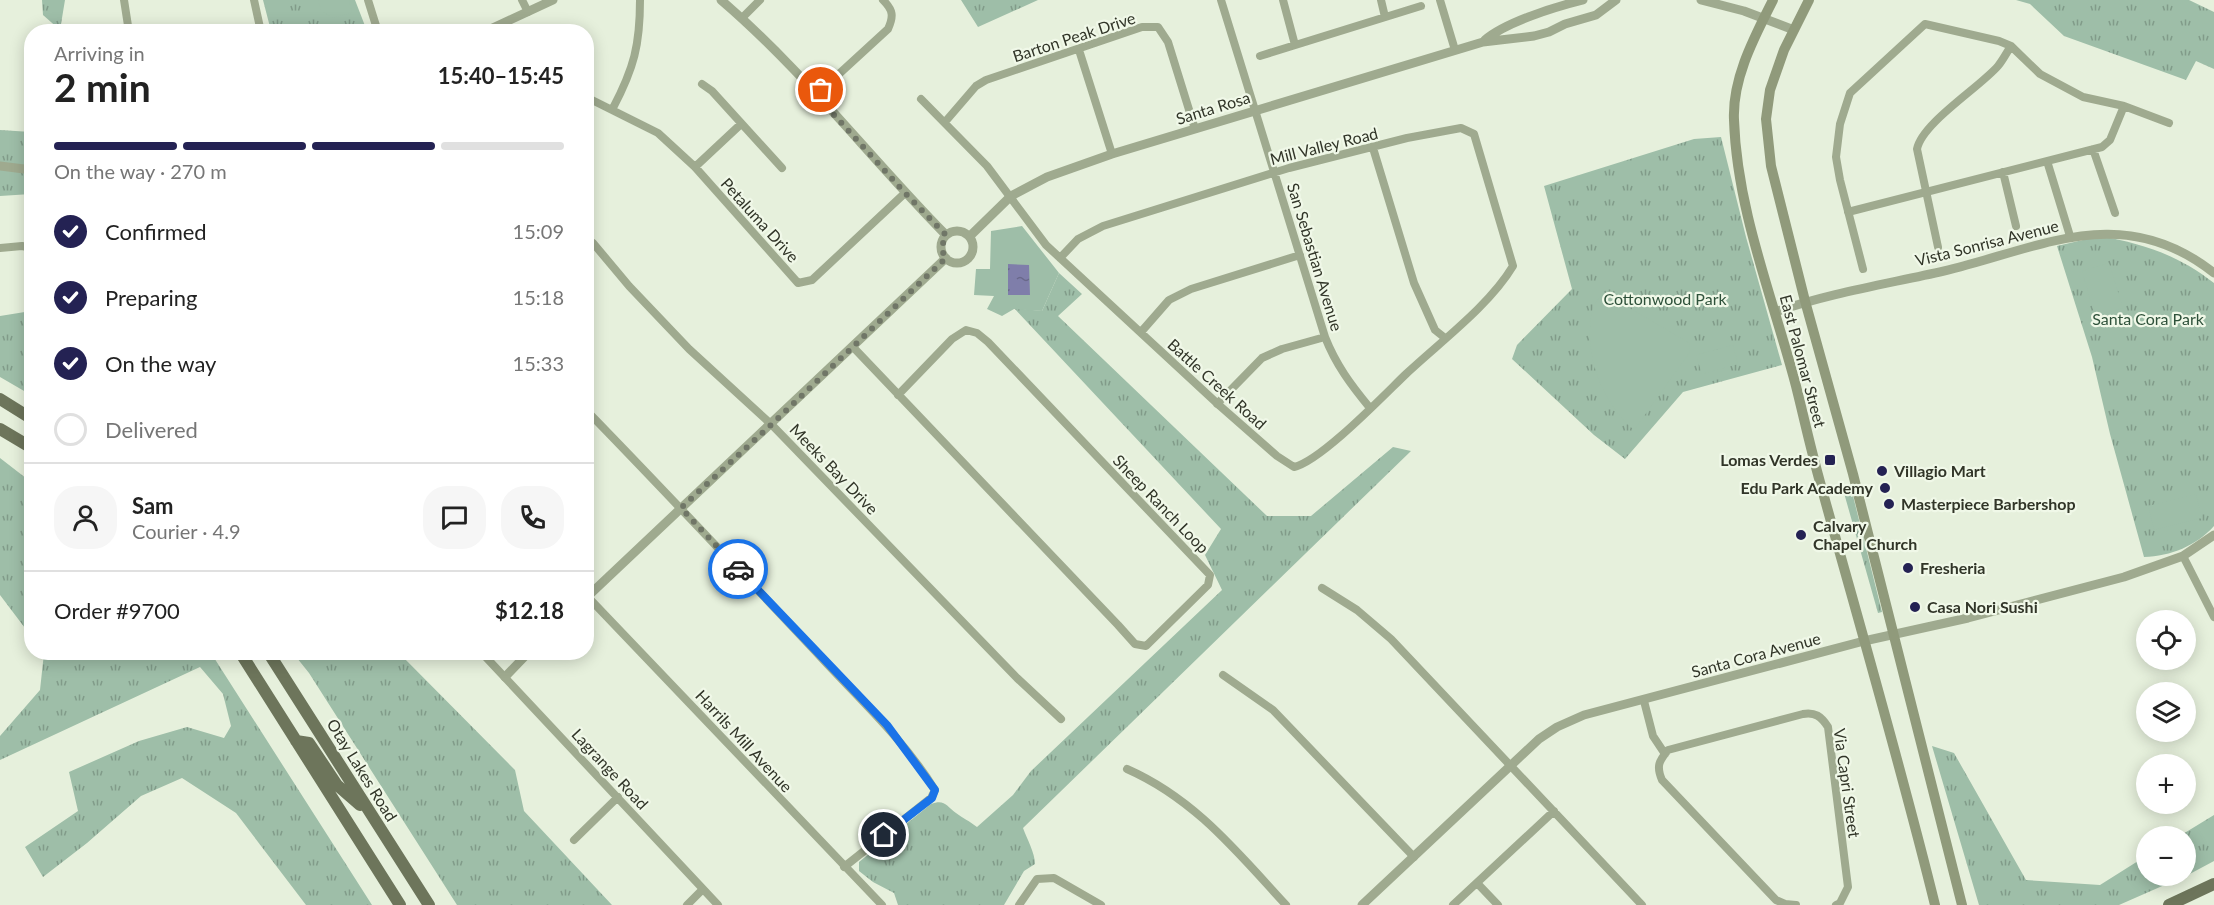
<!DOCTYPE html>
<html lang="en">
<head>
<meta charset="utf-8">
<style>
	body { margin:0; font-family:Lato,sans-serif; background:#f6f6f6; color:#222; height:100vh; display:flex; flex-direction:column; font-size:22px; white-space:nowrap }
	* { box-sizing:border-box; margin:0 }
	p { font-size:20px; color:#767676 }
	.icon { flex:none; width:33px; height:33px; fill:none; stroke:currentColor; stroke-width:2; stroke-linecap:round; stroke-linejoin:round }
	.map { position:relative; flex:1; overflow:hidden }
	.sheet { position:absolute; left:24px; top:24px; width:570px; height:636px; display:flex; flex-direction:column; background:#fff; border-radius:24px; box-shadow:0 3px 15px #0003 }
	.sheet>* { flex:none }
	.buttons { position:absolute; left:2136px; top:610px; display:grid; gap:12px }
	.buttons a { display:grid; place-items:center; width:60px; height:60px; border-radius:50%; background:#fff; box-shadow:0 3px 15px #0003; font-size:30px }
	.pin { position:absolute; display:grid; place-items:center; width:51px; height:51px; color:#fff; margin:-26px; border:3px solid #fff; border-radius:50%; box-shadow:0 2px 6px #0007 }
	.courier { position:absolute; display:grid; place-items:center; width:60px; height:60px; margin:-30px; border:4px solid #1a73e8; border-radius:50%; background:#fff; color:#222; box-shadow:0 2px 8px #0007 }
	.headline em { font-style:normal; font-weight:700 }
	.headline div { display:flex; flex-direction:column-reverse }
	.headline { display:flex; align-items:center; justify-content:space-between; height:102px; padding:0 30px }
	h1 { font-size:39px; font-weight:700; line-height:45px }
	.bar { display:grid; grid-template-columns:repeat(4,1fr); gap:9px 6px; align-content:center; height:72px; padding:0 30px }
	.bar i { height:8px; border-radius:4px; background:#e0e0e0 }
	.bar .current { background:#242253 }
	.bar p { grid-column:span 4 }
	.line { display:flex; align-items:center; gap:15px; padding:0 30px; border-top:2px solid #e0e0e0 }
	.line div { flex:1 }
	.round { display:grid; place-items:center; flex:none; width:63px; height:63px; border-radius:24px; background:#f6f6f6 }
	ol { padding:0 30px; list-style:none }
	li { display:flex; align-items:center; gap:18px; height:66px }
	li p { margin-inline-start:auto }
	li .icon { padding:6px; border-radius:50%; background:#242253; color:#fff; stroke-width:4 }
	li:last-child { color:#767676 }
	li i { width:33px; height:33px; border:3px solid #e0e0e0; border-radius:50% }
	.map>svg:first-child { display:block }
	.grass { fill:url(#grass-tufts) }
	.pitch { fill:#9ebea8 }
	.water { fill:url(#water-ripples) }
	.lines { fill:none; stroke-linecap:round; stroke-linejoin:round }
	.minor { stroke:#9faa8f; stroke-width:8 }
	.tertiary { stroke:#9faa8f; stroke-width:9 }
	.secondary { stroke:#909a7b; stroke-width:10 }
	.primary { stroke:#6d755b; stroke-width:12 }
	.done { stroke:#707667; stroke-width:6; stroke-dasharray:0 10.8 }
	.route { stroke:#1a73e8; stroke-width:8 }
	.poi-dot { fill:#242253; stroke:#f0f8e8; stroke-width:2 }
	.labels { text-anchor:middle; stroke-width:4.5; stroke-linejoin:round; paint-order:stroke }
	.street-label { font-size:16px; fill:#313528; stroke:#f0f8e8 }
	.park-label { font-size:16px; fill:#2e513a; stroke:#f0f8e8 }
	.poi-label { font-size:16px; font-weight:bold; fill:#313528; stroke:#f0f8e8; text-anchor:start }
</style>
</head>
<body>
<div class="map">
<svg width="2214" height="905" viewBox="0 0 2214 905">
	<defs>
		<pattern id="grass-tufts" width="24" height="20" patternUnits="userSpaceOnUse" patternTransform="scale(1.5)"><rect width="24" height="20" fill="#9ebea8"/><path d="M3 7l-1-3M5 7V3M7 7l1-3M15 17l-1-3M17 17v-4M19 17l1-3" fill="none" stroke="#819b89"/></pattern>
		<pattern id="water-ripples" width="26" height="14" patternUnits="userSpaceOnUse" patternTransform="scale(1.5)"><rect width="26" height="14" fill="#7f7eaa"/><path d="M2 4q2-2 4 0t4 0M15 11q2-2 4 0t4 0" fill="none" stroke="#69688a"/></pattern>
	</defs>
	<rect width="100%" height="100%" fill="#e6f0dc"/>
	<path class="grass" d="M42 0H65L60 30 43 15Z
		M263 0H355L367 31H271Z
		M961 0H1038L978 27Z
		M2016 0H2189L2214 12V69L2196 61 2186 80 2064 36 2030 4Z
		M0 130 31 132V194L0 196Z
		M1721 137 1746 237 1782 365 1683 392 1625 459 1594 435 1512 359 1517 345 1572 289 1544 186 1694 139Z
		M2100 236C2144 244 2178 255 2214 283V526C2196 546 2171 556 2144 557L2110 434 2092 357 2057 246Z
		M1059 273 1082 294 1058 316 1267 516H1311L1393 447 1411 451 1023 828C1027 839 1035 853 1035 864L1024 871 1004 905H898L894 893 873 882 859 871V862L931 804C945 799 946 806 956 813 964 819 968 820 977 827L1013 795 1031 771 1222 590 1205 555 1221 529 1014 308 1042 311Z
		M31 311H32L31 395 0 377V316Z
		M0 458 31 482V636L0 595Z
		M1850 491 1851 497 1853 496 1882 612 1878 613 1844 493Z
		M44 653H211L372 905H306L236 813 182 778 141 796 87 843 43 877 25 847 78 811 69 772 139 741 187 727 224 738 231 726 223 694 200 667 0 760V736L40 690Z
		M293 653H399L515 770 524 811 612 905H457L309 673Z
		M1932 746 1954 753 2026 880 2100 885 2146 856V876H2185L2119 905H1979Z
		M2214 815V861L2186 876V837H2178Z"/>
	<path class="pitch" d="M318 0H349L352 13 332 18 321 10Z
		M1022 226 1059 273 1042 311 1014 309 1002 316 987 309 994 296 974 295 976 269H990L991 231Z
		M2109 263 2123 308 2095 316 2082 271Z
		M1604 293 1689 343 1690 352 1634 430C1601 402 1582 351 1593 308 1595 302 1600 297 1604 293Z
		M1733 345 1738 364 1702 374 1696 355Z
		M2196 494 2202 518 2154 530 2148 506Z"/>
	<path class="water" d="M1008 264 1029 265 1030 295H1008Z"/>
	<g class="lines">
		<path class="minor" d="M124 0 129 32
			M254 0 261 32
			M368 0 378 32
			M522 0 528 12
			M1221 0 1325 337C1336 365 1351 385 1370 408
			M1283 0 1295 45
			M1381 0 1385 17
			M1440 0 1455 50
			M742 18 760 0
			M1079 50 1112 154
			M1260 56 1421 6
			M702 84 712 91 782 168
			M816 95 888 29C894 16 893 10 883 0
			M586 97 658 133 695 167 798 283 812 280 905 193
			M921 99 987 166 1046 245 1220 406 1277 456 1294 467C1321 461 1384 395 1406 374 1440 342 1489 306 1513 266L1474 134 1461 128 1407 138 1289 168 1103 226 1078 239 1060 258
			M613 108C634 68 640 45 640 0
			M945 122 976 86 986 80 1142 27H1158L1168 42 1195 129
			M1373 148 1414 283 1435 330 1445 338
			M2093 149 2115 213
			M2047 161 2070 236
			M695 167 741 124
			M2003 172 2016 226
			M1848 212 2102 147 2110 140 2124 106
			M586 239 593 243 629 286 689 349 772 425 1017 678 1061 719
			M1938 247 1917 149C1922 123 1980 87 1998 66 2003 60 2007 52 2011 46
			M0 248 22 246 32 248
			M1863 269 1840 180 1836 157 1840 124 1850 93 1925 24 1999 41 2011 46 2040 74 2083 97 2124 106 2169 123
			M1141 332 1169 300 1191 289 1300 255
			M853 347 1118 625 1135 644 1146 646 1208 585 1210 575 988 342 977 333 966 330 952 339 898 395
			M1217 404 1262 358 1282 349 1325 337
			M586 410C664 490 740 571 816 652 857 697 903 738 935 790L931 798 844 867
			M2183 556 2214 617
			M1322 588 1357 610 1391 639 1642 905
			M586 595 882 905
			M481 652 718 905
			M1223 675 1273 710 1414 857
			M1644 701 1653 736 1665 754
			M1127 769C1195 799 1237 852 1286 905
			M574 840 618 797
			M1477 883 1498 905
			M687 905 703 889
			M1019 905 1037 879 1054 878 1101 905
			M1453 905 1554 811
			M1796 905 1785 904 1776 900 1662 780C1656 766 1659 761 1668 750L1803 714C1815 712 1821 716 1828 727L1848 887 1840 903 1836 905"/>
		<path class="tertiary" d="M721 0C803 70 870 158 946 235
			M1701 0 1744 11 1794 30
			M484 32 553 0
			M1485 40C1506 22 1555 7 1583 0
			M0 166 32 170
			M941 247a16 16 0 1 1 32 0a16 16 0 1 1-32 0Z
			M970 236 1011 196 1047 177 1112 154 1483 42 1534 36 1549 32 1565 24 1596 15 1616 0
			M1775 312C1830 293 1887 284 1944 271 2041 248 2122 200 2214 273
			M586 598 946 258
			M505 677 529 652
			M1362 905 1539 739 1557 727 1584 715 1864 641 1968 618 2124 577 2183 556 2214 535"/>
		<path class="secondary" d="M1773 0C1755 36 1732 78 1734 120 1737 211 1773 298 1796 386 1804 418 1811 450 1820 482 1859 623 1900 763 1935 905
			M1809 0 1784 50 1770 90 1766 119 1771 166 1805 301 1853 474 1962 905"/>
		<path class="primary" d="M0 399 32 419
			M0 429 32 448
			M240 652 400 905
			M268 652 429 905
			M296 741 309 743 337 785 360 805
			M2169 905 2214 884"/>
	</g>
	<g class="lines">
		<path class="done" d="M738 569 681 508 772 424 946 258 941 249 946 235 905 193 816 95 821 90"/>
		<path class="route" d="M738 569 887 725 935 790 932 798 884 835"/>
	</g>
	<g class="poi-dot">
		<rect x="1824" y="454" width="12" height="12" rx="3"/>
		<circle cx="1882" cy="471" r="6"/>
		<circle cx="1885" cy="488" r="6"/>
		<circle cx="1889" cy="504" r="6"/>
		<circle cx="1801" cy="535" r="6"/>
		<circle cx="1908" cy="568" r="6"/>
		<circle cx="1915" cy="607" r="6"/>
	</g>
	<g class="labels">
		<g class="street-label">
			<text transform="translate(1074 37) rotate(-18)" y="6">Barton Peak Drive</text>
			<text transform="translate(1213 108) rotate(-17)" y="6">Santa Rosa</text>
			<text transform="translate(1324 146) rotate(-14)" y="6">Mill Valley Road</text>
			<text transform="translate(760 220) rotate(48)" y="6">Petaluma Drive</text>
			<text transform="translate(1987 243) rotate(-14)" y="6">Vista Sonrisa Avenue</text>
			<text transform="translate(1315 257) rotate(73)" y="6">San Sebastian Avenue</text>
			<text transform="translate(1803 361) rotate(75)" y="6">East Palomar Street</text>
			<text transform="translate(1217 384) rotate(42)" y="6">Battle Creek Road</text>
			<text transform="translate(834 469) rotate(46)" y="6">Meeks Bay Drive</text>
			<text transform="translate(1161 504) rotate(46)" y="6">Sheep Ranch Loop</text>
			<text transform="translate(1756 655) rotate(-15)" y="6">Santa Cora Avenue</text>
			<text transform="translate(744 741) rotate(47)" y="6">Harrils Mill Avenue</text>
			<text transform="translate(610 769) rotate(47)" y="6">Lagrange Road</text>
			<text transform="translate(362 770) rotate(58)" y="6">Otay Lakes Road</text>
			<text transform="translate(1847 783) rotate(82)" y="6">Via Capri Street</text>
		</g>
		<g class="park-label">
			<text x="1665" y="305">Cottonwood Park</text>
			<text x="2148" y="325">Santa Cora Park</text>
		</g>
		<g class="poi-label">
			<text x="1818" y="466" text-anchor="end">Lomas Verdes</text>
			<text x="1894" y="477">Villagio Mart</text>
			<text x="1873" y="494" text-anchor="end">Edu Park Academy</text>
			<text x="1901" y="510">Masterpiece Barbershop</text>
			<text x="1813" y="532">Calvary<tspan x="1813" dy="18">Chapel Church</tspan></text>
			<text x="1920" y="574">Fresheria</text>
			<text x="1927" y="613">Casa Nori Sushi</text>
		</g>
	</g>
</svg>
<div class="buttons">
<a><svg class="icon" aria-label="locate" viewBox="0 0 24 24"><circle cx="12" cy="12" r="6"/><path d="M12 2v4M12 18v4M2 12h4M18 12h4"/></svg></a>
<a><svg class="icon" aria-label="layers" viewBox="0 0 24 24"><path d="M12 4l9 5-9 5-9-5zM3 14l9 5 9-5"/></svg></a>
<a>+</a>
<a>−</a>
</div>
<div class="pin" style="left:821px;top:90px;background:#ea580c"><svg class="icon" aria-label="bag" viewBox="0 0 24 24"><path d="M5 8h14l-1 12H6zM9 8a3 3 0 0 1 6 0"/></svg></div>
<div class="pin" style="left:884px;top:835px;background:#1f2937"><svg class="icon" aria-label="home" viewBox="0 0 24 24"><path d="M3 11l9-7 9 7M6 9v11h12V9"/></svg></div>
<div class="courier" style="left:738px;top:569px"><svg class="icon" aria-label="car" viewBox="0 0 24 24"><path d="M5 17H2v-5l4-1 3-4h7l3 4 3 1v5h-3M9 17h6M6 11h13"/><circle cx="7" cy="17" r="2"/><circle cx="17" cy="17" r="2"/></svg></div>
<section class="sheet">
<div class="headline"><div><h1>2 min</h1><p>Arriving in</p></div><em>15:40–15:45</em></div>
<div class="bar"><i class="current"></i><i class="current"></i><i class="current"></i><i></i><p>On the way · 270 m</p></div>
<ol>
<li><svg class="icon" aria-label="check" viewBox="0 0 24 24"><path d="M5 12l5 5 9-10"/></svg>Confirmed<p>15:09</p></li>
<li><svg class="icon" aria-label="check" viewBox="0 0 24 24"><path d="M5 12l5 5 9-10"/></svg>Preparing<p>15:18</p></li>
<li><svg class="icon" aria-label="check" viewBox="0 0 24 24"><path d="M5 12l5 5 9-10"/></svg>On the way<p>15:33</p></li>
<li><i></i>Delivered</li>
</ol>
<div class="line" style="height:108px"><a class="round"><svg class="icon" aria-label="person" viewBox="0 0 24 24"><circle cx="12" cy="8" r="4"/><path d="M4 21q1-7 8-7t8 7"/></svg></a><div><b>Sam</b><p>Courier · 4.9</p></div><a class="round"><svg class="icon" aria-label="chat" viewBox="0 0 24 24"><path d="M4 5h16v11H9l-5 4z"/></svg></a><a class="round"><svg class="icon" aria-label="phone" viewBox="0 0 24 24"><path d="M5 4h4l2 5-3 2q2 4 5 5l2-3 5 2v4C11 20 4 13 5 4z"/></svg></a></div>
<div class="line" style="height:78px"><div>Order #9700</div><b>$12.18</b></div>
</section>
</div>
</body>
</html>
